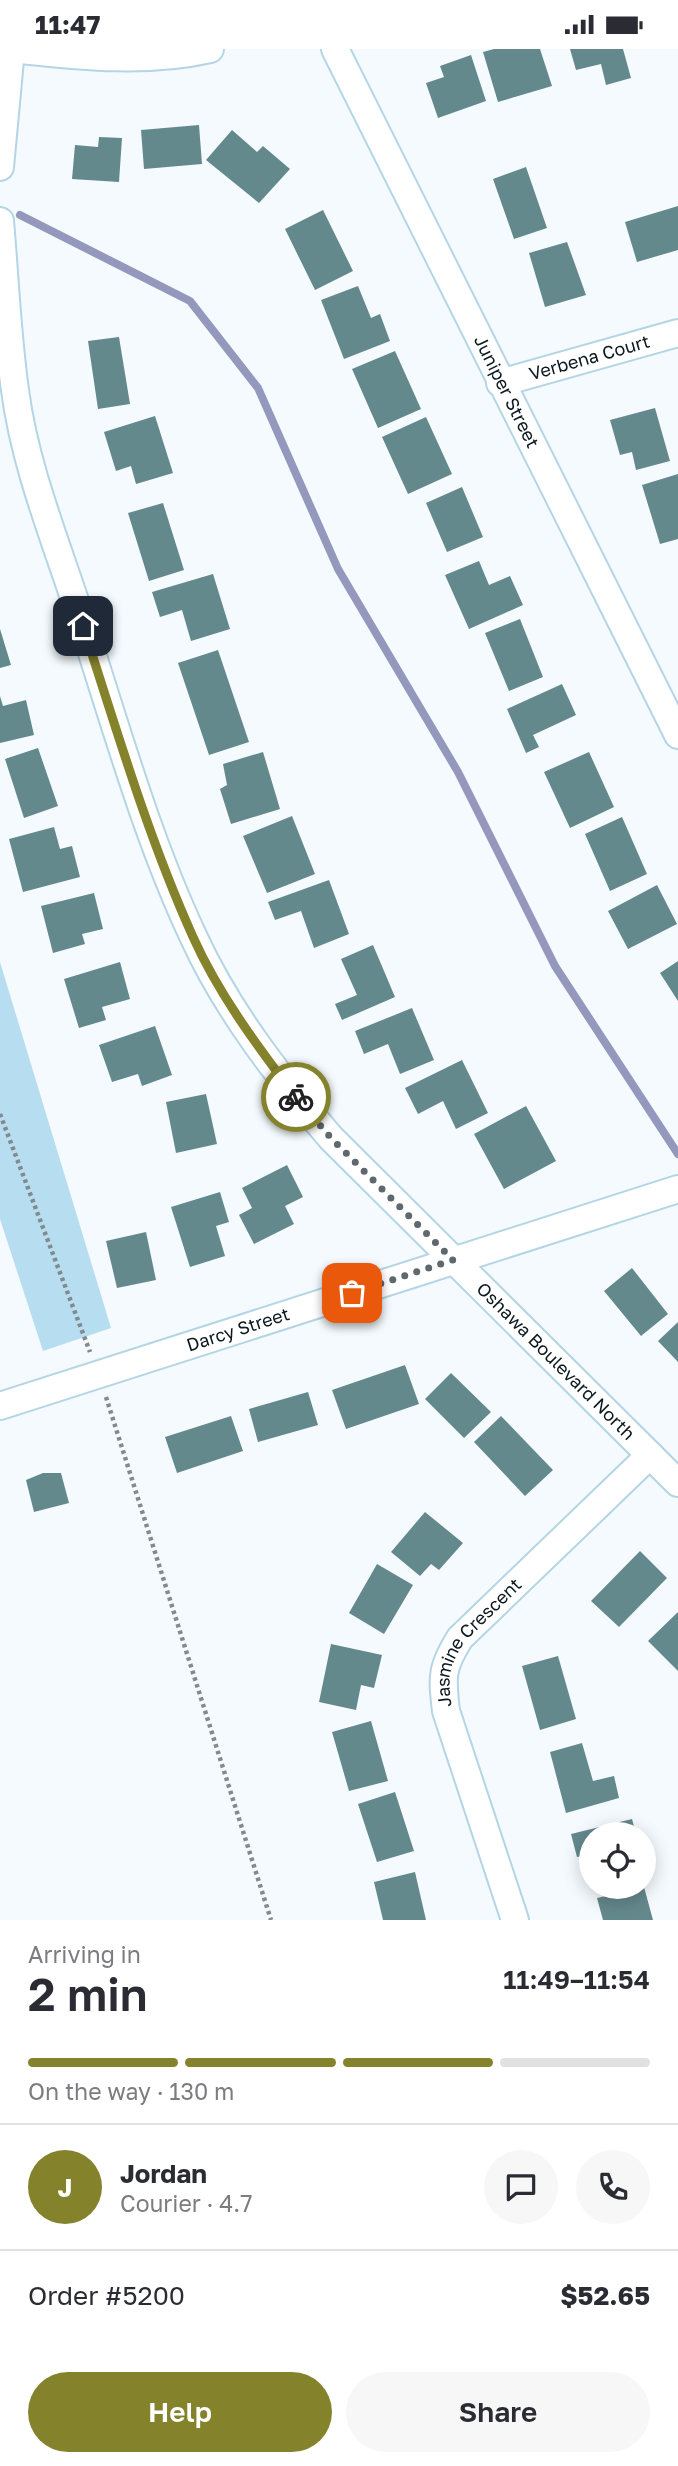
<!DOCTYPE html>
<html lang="en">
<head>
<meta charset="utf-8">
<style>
	body { margin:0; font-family:"Golos Text",sans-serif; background:#f7f7f7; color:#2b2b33; height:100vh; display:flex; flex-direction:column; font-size:26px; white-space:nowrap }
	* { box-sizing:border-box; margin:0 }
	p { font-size:23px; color:#7c7c81 }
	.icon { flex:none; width:38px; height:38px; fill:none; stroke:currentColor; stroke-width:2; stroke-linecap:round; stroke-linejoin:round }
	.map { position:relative; height:1871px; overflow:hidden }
	.side { display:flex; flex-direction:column; background:#fff; flex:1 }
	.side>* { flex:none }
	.buttons { position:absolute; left:579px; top:1773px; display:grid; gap:14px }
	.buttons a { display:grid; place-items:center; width:77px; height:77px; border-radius:50%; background:#fff; box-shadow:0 4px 18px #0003; font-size:35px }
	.pin { position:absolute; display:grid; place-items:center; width:60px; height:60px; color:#fff; margin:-30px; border-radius:14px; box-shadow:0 4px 10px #0006 }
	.courier { position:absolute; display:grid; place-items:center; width:70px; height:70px; margin:-35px; border:5px solid #84822b; border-radius:50%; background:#fff; color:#222; box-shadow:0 2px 9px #0007 }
	.head em { font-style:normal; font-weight:600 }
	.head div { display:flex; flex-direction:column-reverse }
	.head { display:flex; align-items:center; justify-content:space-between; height:119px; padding:0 28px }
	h1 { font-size:46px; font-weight:600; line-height:52px }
	.bar { display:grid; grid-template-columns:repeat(4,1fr); gap:10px 7px; align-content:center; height:84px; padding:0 28px }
	.bar i { height:9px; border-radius:5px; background:#e1e1e2 }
	.bar .selected { background:#84822b }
	.bar p { grid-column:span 4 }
	.line { display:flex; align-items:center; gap:18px; padding:0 28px; border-top:2px solid #e1e1e2 }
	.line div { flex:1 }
	.round { display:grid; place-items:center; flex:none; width:74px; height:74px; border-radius:37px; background:#f7f7f7 }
	.action { display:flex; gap:14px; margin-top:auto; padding:14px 28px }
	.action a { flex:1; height:80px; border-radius:42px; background:#84822b; color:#fff; font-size:28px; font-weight:600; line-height:80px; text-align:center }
	.action a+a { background:#f7f7f7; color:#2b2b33 }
	.status { display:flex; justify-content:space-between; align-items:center; height:49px; padding:0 35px; background:#fff; direction:ltr }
	.status svg { height:19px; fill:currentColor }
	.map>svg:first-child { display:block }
	.green { fill:#b7ddf0 }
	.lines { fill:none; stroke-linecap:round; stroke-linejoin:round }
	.stream { stroke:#9398bc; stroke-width:8 }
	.building { fill:#64898d }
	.minor-casing { stroke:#b4d5e5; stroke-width:30 }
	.path { stroke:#818a8f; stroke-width:4.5; stroke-dasharray:3.5 3.5; stroke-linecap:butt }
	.minor { stroke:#fff; stroke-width:26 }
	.done { stroke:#5e686d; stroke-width:7; stroke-dasharray:0 12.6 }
	.route { stroke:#84822b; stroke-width:9 }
	.labels { text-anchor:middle; stroke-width:6; stroke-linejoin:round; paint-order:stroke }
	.street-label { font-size:18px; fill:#0d191f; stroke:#fff }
</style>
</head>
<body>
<div class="status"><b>11:47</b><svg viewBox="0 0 49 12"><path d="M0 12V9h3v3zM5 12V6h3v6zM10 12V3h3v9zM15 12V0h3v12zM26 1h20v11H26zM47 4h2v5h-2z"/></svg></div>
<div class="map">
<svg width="678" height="1871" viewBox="0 0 678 1871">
	<rect width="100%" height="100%" fill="#f4fafd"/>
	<path class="green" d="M0 913 111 1279 43 1302 0 1170Z"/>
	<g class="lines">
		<path class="stream" d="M20 166 190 252 258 339 338 520 458 723 555 917 678 1105"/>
	</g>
	<path class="building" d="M494 0H540L552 37 498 53 483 3Z
		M570 0H623L631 29 606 36 601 15 576 21Z
		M471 6 486 52 438 69 426 34 444 28 440 17Z
		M199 76 202 115 144 120 141 81Z
		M232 81 257 103 263 97 290 120 259 154 206 111Z
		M99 88 122 89 119 133 72 130 75 96 98 98Z
		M526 118 547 179 514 190 493 130Z
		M678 157V201L637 213 625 173Z
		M323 161 353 222 315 241 285 180Z
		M567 193 586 246 545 258 529 204Z
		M358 237 371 269 380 265 390 292 344 310 321 251Z
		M119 288 130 355 98 360 88 292Z
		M395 302 421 360 378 379 352 320Z
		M655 359 670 412 636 421 632 403 620 406 610 371Z
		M155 367 173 424 136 435 131 417 116 422 104 383Z
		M426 368 452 425 408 445 382 388Z
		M678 425V490L660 495 642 436Z
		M462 438 483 488 447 503 426 454Z
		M163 454 184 521 149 532 128 464Z
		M479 512 489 536 510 527 523 556 469 580 445 526Z
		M213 525 230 580 191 592 182 561 160 568 152 543Z
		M520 570 543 628 509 642 485 584Z
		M0 580 11 616 0 619Z
		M218 601 249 693 209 706 178 614Z
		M562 635 576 666 533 686 539 698 526 704 507 660Z
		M0 647 3 657 26 651 34 686 0 694Z
		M38 699 58 757 24 769 5 710Z
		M263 703 280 760 231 775 220 740 227 736 223 715Z
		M589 703 614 758 570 779 544 723Z
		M292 767 315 825 267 844 243 787Z
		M622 768 647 825 610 842 585 785Z
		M54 778 60 800 72 797 80 828 23 843 9 790Z
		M329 831 349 885 314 899 301 862 275 871 268 853Z
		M657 836 677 875 628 900 608 862Z
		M94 844 103 880 82 885 85 895 53 904 41 857Z
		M373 896 395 948 342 971 335 955 357 946 341 910Z
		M678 912V952L660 924Z
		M120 913 130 950 102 958 106 971 79 979 64 930Z
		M412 959 434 1011 400 1025 388 995 364 1005 355 982Z
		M155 977 172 1026 142 1037 138 1025 112 1033 99 996Z
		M462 1011 488 1064 456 1080 443 1052 418 1065 405 1039Z
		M206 1045 217 1095 176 1104 166 1053Z
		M526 1057 556 1112 504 1140 474 1085Z
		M287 1116 303 1148 285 1157 294 1175 254 1195 239 1166 252 1159 242 1139Z
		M220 1143 229 1173 216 1177 225 1207 190 1218 171 1158Z
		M146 1183 156 1231 117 1239 106 1192Z
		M632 1219 668 1265 641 1287 604 1242Z
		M678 1273V1313L658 1292Z
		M405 1316 419 1355 346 1380 332 1341Z
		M451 1324 491 1363 464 1389 425 1350Z
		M308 1343 318 1376 258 1393 249 1360Z
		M231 1367 243 1402 177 1424 165 1388Z
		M501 1367 553 1421 525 1447 474 1393Z
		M43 1424H61L69 1454 34 1463 26 1431Z
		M425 1463 463 1494 439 1521 431 1515 420 1527 391 1503Z
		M640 1502 667 1529 619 1578 591 1552Z
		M377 1515 413 1536 384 1585 349 1564Z
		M678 1563V1622L648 1592Z
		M331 1595 382 1606 374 1639 361 1636 356 1661 319 1653Z
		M558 1607 576 1670 540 1681 522 1617Z
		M371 1672 388 1732 349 1742 332 1683Z
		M582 1694 593 1732 614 1727 619 1749 566 1764 550 1703Z
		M395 1743 414 1802 377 1813 358 1755Z
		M632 1770 636 1785H592V1805L577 1808 571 1785Z
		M415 1823 426 1871H383L374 1833Z
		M644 1838 653 1871H603L597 1849Z"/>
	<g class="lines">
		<defs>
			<g id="minor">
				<path d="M11 0C78 7 144 15 210 0"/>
				<path id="s1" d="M335 0 678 686"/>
				<path d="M0 118 11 0"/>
				<path id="s2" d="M0 172C5 228 7 285 15 341 25 419 57 495 81 570 116 677 146 787 194 889 228 963 279 1028 331 1089L678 1434"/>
				<path id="s3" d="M500 334 678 284"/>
				<path id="s4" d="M0 1357 678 1140"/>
				<path id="s5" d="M515 1871 446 1662C442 1628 441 1619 460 1589L650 1406"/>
			</g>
		</defs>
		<use href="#minor" class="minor-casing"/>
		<path class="path" d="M0 1065 90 1303
			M106 1348 271 1871"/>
		<use href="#minor" class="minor"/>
	</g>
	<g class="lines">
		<path class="done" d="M296 1048 331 1089 453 1211 352 1244"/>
		<path class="route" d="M83 577C117 682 148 788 193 888 219 946 258 998 296 1048"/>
	</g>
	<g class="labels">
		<g class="street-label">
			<text dy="6" stroke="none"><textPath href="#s3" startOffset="93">Verbena Court</textPath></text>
			<text dy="6" stroke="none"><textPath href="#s1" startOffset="383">Juniper Street</textPath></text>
			<text dy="6" stroke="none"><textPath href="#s4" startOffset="250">Darcy Street</textPath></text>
			<text dy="6" stroke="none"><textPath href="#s2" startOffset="1307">Oshawa Boulevard North</textPath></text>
			<text dy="6" stroke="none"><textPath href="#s5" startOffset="301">Jasmine Crescent</textPath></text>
		</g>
	</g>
</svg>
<div class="buttons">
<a><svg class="icon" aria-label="locate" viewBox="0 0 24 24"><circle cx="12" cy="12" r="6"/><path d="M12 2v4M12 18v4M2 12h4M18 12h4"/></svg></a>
</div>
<div class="pin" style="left:352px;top:1244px;background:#ea580c"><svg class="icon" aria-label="bag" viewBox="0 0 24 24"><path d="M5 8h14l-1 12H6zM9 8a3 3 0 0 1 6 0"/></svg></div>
<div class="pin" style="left:83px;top:577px;background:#1f2937"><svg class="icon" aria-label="home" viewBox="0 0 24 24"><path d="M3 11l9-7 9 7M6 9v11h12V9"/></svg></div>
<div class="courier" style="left:296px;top:1048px"><svg class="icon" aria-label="bike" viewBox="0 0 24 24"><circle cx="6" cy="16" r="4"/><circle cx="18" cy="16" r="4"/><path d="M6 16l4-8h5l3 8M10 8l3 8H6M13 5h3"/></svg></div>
</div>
<section class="side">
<div class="head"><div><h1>2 min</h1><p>Arriving in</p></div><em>11:49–11:54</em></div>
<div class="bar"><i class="selected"></i><i class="selected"></i><i class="selected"></i><i></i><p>On the way · 130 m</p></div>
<div class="line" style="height:126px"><b class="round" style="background:#84822b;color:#fff">J</b><div><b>Jordan</b><p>Courier · 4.7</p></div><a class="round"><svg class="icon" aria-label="chat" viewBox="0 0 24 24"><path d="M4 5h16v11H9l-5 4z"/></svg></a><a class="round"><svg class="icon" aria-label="phone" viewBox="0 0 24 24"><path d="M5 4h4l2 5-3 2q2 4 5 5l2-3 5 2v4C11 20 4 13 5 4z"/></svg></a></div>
<div class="line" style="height:91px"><div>Order #5200</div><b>$52.65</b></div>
<div class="action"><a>Help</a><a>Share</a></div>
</section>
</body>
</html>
